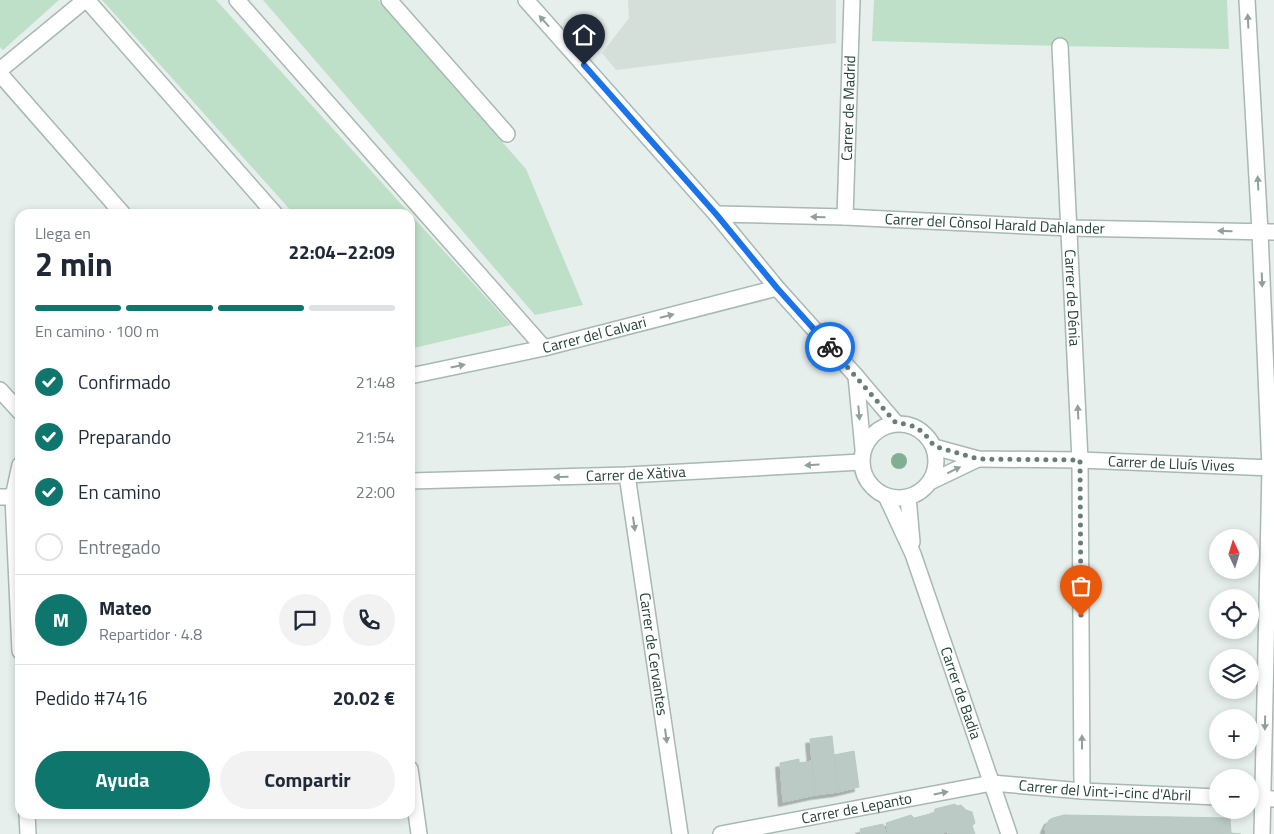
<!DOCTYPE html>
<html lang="es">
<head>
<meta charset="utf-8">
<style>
	body { margin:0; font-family:"Titillium Web",sans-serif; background:#f2f2f3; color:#1f2937; height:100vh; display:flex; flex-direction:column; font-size:19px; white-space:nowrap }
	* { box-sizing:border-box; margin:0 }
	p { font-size:16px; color:#747a83 }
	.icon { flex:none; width:28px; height:28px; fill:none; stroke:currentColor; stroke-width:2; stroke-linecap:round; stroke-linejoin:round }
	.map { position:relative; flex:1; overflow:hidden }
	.sheet { position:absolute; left:15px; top:209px; width:400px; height:610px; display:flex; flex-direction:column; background:#fff; border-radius:15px; box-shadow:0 2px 8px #0003 }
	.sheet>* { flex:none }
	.needle { width:32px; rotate:356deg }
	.buttons { position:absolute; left:1209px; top:529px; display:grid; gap:10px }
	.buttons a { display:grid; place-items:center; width:50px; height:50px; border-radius:50%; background:#fff; box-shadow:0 2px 8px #0003; font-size:25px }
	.pin { position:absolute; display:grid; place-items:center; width:42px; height:42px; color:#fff; margin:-51px -21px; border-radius:50% 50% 50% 0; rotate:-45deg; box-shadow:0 0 5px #0007 }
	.pin .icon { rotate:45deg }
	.courier { position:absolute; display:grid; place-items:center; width:50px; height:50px; margin:-25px; border:4px solid #1a73e8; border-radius:50%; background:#fff; color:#222; box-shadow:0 1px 6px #0007 }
	.head em { font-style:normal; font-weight:700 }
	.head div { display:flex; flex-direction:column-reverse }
	.head { display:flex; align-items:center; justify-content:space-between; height:85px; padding:0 20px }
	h1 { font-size:32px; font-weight:700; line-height:38px }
	.bar { display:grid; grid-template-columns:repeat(4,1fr); gap:8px 5px; align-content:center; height:60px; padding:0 20px }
	.bar i { height:6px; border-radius:4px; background:#e0e1e3 }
	.bar .active { background:#0f766e }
	.bar p { grid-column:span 4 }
	.line { display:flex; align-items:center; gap:12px; padding:0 20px; border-top:1px solid #e0e1e3 }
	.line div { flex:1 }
	.round { display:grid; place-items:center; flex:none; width:52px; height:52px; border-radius:26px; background:#f2f2f3 }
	ol { padding:0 20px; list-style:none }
	li { display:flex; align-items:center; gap:15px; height:55px }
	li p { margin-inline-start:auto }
	li .icon { padding:5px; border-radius:50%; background:#0f766e; color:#fff; stroke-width:4 }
	li:last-child { color:#747a83 }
	li i { width:28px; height:28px; border:2px solid #e0e1e3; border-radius:50% }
	.action { display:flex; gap:10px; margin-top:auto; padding:10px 20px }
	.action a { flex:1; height:58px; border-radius:30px; background:#0f766e; color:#fff; font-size:20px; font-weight:700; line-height:58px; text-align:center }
	.action a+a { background:#f2f2f3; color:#1f2937 }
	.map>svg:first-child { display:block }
	.built { fill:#d4dfda }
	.green { fill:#bfe0c8 }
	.building { fill:#bbcac4; stroke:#b8c9c2; filter:url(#shadow) }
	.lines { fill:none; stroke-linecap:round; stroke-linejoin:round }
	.minor-casing { stroke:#a8b8b2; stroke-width:18 }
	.minor { stroke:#fff; stroke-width:15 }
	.tree { fill:#80af93 }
	.oneway { fill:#92a09c }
	.done { stroke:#687f78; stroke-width:5; stroke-dasharray:0 9 }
	.route { stroke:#1a73e8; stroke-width:6 }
	.labels { text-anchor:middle; stroke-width:4; stroke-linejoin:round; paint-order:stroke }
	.street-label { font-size:15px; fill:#24423a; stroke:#f7fbf9 }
</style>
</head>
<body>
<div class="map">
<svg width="1274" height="834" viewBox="0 0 1274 834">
	<defs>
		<filter id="shadow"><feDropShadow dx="-4.5" dy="4.5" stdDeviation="0" flood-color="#0004"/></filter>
	</defs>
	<rect width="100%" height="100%" fill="#e6efeb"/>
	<path class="built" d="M628 0H836V43L616 70 602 53 629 18Z"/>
	<path class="green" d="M0 0H59L3 50 0 47Z
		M102 0H216L511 325 414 348 410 344V214H294Z
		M263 0H378L526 169 583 305 535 315Z
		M874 0H1227L1229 49 1060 46 872 41Z"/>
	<path class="building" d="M832 736 838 792 815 795 810 739Z
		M854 751 859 787 838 792 834 755Z
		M799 759V763L812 761 815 795 783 802 780 763Z
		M955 804 957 806 961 805 966 810 972 812 975 823 972 826 975 834H948V831L940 834H888L886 823 911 815 914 818 934 813 935 809Z
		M1064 815 1230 818 1231 833 1241 834H1046L1045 828 1049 820 1053 818Z
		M883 824 886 834H861L860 829Z"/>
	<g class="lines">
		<defs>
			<g id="minor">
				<path d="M87 0 275 214"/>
				<path d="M237 0 544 348"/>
				<path d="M389 0 507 134"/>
				<path d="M526 0 716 214 777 288 856 376 896 423"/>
				<path d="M1247 0 1260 232 1270 468 1262 834"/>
				<path id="s1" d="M1060 46 1080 460 1082 791"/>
				<path d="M0 70 85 0"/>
				<path d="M0 74 123 214"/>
				<path id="s2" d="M716 214 845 217 1069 228 1274 232"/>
				<path id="s3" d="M845 217 852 0"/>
				<path id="s4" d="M410 376 544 348 777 288"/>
				<path d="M856 376 863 449"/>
				<path d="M0 390 20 412"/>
				<circle cx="899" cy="461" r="37"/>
				<path id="s5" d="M934 447 978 459 1080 460 1274 468"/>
				<path d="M20 465 13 497 20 651"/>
				<path id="s6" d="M627 475 680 834"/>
				<path id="s7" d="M410 481 627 475 861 462"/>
				<path d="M930 482 978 459"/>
				<path id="s8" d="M886 496 913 554 1009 834"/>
				<path d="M0 497H13L20 496"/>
				<path d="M908 497 912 542"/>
				<path d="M410 769 419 834"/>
				<path d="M1250 798 1274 799"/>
				<path d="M27 814 28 834"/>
				<path id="s9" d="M721 834 992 783 1082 791 1218 797"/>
			</g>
		</defs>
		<use href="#minor" class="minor-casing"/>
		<use href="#minor" class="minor"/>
	</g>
	<circle class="tree" cx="899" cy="461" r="8"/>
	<defs><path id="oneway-solid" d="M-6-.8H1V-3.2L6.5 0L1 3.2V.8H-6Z" transform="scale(1.25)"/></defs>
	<g class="oneway">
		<use href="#oneway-solid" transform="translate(544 21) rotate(-132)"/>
		<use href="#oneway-solid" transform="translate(1248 21) rotate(-93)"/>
		<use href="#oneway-solid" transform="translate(1258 183) rotate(-93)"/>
		<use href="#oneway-solid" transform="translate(818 217) rotate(-179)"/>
		<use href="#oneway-solid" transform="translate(1225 231) rotate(-179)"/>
		<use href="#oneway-solid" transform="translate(1262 280) rotate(88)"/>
		<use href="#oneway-solid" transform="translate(667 316) rotate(-14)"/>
		<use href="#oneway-solid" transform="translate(458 366) rotate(-12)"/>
		<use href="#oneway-solid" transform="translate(1078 412) rotate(-93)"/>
		<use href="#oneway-solid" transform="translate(859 413) rotate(85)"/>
		<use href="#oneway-solid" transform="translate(812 465) rotate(177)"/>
		<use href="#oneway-solid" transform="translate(954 470) rotate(-26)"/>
		<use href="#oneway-solid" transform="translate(561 477) rotate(179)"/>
		<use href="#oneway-solid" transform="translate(634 524) rotate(82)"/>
		<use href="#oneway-solid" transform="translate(1265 723) rotate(91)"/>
		<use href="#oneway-solid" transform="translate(666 736) rotate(82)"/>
		<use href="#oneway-solid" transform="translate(1082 742) rotate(-90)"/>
		<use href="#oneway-solid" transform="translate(941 793) rotate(-11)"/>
	</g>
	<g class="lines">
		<path class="done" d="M830 347 896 423C915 424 923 430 934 446L978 459 1080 460 1081 616"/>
		<path class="route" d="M584 65 716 214 777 288 830 347"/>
	</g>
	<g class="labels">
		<g class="street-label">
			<text dy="5" stroke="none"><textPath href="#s3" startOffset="109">Carrer de Madrid</textPath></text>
			<text dy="5" stroke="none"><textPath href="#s2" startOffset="279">Carrer del Cònsol Harald Dahlander</textPath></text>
			<text dy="5" stroke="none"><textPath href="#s1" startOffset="252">Carrer de Dénia</textPath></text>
			<text dy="5" stroke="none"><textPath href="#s4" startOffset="189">Carrer del Calvari</textPath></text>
			<text dy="5" stroke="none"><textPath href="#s5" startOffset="239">Carrer de Lluís Vives</textPath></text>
			<text dy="5" stroke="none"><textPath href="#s7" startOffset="226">Carrer de Xàtiva</textPath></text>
			<text dy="5" stroke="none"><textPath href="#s6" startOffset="181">Carrer de Cervantes</textPath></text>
			<text dy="5" stroke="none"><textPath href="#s8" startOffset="211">Carrer de Badia</textPath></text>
			<text dy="5" stroke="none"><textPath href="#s9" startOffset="389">Carrer del Vint-i-cinc d'Abril</textPath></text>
			<text dy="5" stroke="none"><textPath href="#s9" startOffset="138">Carrer de Lepanto</textPath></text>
		</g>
	</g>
</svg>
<div class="buttons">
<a><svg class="needle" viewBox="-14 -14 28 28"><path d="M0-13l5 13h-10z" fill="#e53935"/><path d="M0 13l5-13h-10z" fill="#747a83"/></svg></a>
<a><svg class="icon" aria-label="locate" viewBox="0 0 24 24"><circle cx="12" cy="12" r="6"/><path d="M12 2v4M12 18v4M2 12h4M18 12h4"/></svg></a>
<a><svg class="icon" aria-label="layers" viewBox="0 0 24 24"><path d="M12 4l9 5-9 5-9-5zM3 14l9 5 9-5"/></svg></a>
<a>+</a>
<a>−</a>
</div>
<div class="pin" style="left:1081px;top:616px;background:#ea580c"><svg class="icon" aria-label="bag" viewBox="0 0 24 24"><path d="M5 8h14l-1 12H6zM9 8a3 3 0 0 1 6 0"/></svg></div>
<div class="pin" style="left:584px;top:65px;background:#1f2937"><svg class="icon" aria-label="home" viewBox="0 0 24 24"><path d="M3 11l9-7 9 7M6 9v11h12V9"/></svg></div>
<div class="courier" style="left:830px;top:347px"><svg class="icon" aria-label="bike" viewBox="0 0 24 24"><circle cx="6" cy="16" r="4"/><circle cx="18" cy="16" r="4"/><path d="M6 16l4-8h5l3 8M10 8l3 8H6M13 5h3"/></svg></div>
<section class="sheet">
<div class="head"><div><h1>2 min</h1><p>Llega en</p></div><em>22:04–22:09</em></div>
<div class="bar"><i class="active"></i><i class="active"></i><i class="active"></i><i></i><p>En camino · 100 m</p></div>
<ol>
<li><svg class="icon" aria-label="check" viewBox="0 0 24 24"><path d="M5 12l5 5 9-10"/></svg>Confirmado<p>21:48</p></li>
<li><svg class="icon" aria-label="check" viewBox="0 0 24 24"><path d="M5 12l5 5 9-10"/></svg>Preparando<p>21:54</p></li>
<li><svg class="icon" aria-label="check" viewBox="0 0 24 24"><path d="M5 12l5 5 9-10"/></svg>En camino<p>22:00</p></li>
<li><i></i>Entregado</li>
</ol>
<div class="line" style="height:90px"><b class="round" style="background:#0f766e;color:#fff">M</b><div><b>Mateo</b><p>Repartidor · 4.8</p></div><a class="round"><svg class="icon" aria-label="chat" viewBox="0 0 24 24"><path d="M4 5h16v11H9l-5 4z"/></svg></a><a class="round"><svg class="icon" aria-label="phone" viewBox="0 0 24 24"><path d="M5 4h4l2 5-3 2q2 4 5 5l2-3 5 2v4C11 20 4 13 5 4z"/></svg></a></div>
<div class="line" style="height:65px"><div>Pedido #7416</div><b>20.02 €</b></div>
<div class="action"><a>Ayuda</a><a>Compartir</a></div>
</section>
</div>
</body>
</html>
